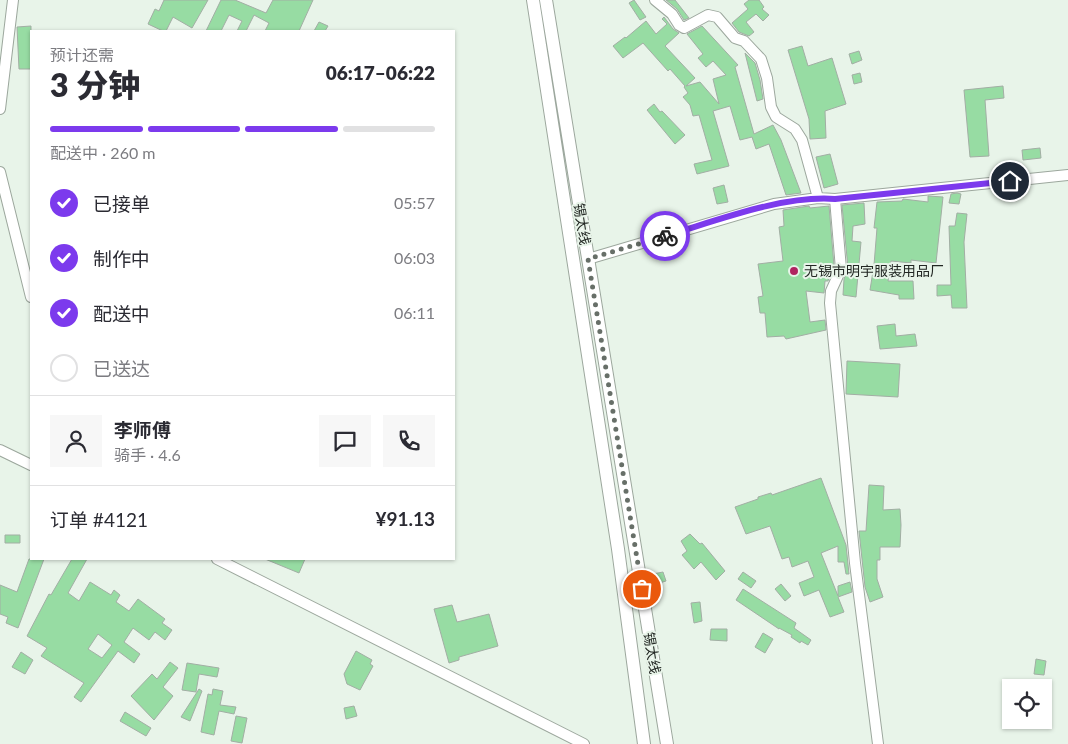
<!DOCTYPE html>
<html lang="zh">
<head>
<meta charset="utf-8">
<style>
	body { margin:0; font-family:Lato,"Noto Sans SC",sans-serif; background:#f7f7f7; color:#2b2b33; height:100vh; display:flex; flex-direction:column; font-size:19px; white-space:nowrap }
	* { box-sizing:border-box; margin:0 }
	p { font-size:16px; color:#7c7c81 }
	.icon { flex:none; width:28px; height:28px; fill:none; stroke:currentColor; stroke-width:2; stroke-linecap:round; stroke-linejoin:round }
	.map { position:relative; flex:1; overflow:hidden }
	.side { position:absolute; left:30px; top:30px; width:425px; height:530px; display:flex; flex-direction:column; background:#fff; border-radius:0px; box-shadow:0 1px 4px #0004 }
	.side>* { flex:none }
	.fabs { position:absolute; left:1002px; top:679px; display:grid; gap:10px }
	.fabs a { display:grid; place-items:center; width:50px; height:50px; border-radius:0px; background:#fff; box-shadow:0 1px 4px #0004; font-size:25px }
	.pin { position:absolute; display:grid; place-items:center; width:42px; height:42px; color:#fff; margin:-21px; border:2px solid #fff; border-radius:50%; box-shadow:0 1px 5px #0007 }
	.courier { position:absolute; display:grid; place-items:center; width:50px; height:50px; margin:-25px; border:4px solid #7c3aed; border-radius:50%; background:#fff; color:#222; box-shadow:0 1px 6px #0007 }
	.summary em { font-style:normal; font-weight:800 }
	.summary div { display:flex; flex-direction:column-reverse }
	.summary { display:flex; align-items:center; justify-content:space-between; height:85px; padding:0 20px }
	h1 { font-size:32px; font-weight:800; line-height:38px }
	.bar { display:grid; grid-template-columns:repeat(4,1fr); gap:8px 5px; align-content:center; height:60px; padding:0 20px }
	.bar i { height:6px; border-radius:4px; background:#e1e1e2 }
	.bar .current { background:#7c3aed }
	.bar p { grid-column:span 4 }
	.line { display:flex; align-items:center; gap:12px; padding:0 20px; border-top:1px solid #e1e1e2 }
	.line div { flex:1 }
	.round { display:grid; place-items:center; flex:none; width:52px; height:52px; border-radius:0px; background:#f7f7f7 }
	ol { padding:0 20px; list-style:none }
	li { display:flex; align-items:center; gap:15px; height:55px }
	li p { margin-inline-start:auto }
	li .icon { padding:5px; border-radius:50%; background:#7c3aed; color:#fff; stroke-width:4 }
	li:last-child { color:#7c7c81 }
	li i { width:28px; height:28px; border:2px solid #e1e1e2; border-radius:50% }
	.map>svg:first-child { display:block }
	.building { fill:#97dca3; stroke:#a2aea4; fill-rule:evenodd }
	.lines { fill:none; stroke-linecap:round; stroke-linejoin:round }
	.minor-casing { stroke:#9ca79d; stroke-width:12 }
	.major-casing { stroke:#9ca79d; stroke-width:14 }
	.minor { stroke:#fff; stroke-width:10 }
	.major { stroke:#fff; stroke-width:12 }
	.done { stroke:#676f68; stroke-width:5; stroke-dasharray:0 9 }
	.route { stroke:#7c3aed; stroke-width:6 }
	.poi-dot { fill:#b02460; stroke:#e8f4e9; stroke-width:2 }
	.labels { text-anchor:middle; stroke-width:4; stroke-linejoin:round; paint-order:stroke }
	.street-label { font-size:14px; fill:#222723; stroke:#e8f4e9 }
	.poi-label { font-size:14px; fill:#222723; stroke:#e8f4e9; text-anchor:start }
</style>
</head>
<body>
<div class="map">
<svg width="1068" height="744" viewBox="0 0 1068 744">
	<rect width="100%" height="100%" fill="#e8f4e9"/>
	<path class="building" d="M164 0H208L192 28 173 17 166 31H163L148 24 155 9 159 11Z
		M221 0H235L266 13 273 0H313L299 31H265L269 23 254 15 246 31H237L242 21 229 15 221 31H206Z
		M634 0 646 17 640 20 629 3Z
		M666 0H675L689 18 684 20 677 9Z
		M749 0H759L764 7 762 9 769 15 763 21 756 14 746 22 754 32 749 36 739 32 732 23 748 9 744 4Z
		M664 17 673 29 679 33 665 46 695 78 686 86 700 82 719 104 713 79 726 75 713 61 706 67 698 58 703 54 687 34 702 26 738 65 735 67 754 134 773 125 781 140 801 193 786 195 769 144 756 149 752 137 740 140 730 106 713 111 729 166 697 174 694 164 712 160 699 115 693 116 690 105 683 97 688 93 684 87 685 86 670 69 668 71 643 43 623 58 613 46 625 37 626 38 646 21 656 34 667 24 662 19Z
		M319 22 328 26 325 31H314Z
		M31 26V69H19L17 27Z
		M802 46 808 66 832 58 846 104 825 111 826 138 810 139 809 119 788 50Z
		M859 51 862 60 852 64 849 54Z
		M745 53 755 63 760 80 763 99 757 101Z
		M860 73 862 82 854 84 852 75Z
		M1003 86 1004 98 985 100 989 156 970 157 964 90Z
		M654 104 660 112 662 111 685 135 675 144 647 110Z
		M1040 148 1041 158 1023 160 1022 150Z
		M830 154 838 184 824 188 816 157Z
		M724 185 728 202 717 204 713 188Z
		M957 193 961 194 959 204 949 203 951 194Z
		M928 196 943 197 936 263 911 260V263L891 261 888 281H913L914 299H899V295L870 290 874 265 877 228H874L877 202 902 201 903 199 928 202Z
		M864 203 865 224 853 226 852 241 861 242 856 297 843 295 844 279 848 268 842 205Z
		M809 206 810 208 829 206 834 266H828L829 278 828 281H825L824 293 806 291 810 322 825 320 826 330 786 339 784 336 767 337 765 313H760L758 297 763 296 758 264 783 261 779 227 784 226 783 210Z
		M957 213 967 214 964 242 967 308H952L951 295 937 296V285H951L949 226H955Z
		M895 324 896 336 915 334 917 346 880 349 877 326Z
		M847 361 900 364 898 397 846 394Z
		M821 478 846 545 849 574H846L844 562H838V546L821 553 838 596V586L850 582 852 592 838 597 844 612 830 617 819 590 804 596 799 583 814 577 808 561 792 567 789 557 782 559 770 526 746 534 735 507 758 499V497L771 493 772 495Z
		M869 485 884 486 883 510 900 509 901 525 900 547H880V560H877V579L883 597 870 602 865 587 859 531H866Z
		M690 534 700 544 702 543 725 571 716 580 701 562 694 569 682 555 687 551 681 541Z
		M5 535H20V543H5Z
		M29 559H44L18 628 6 623 8 617 0 614V585L17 592Z
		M72 559H87L68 593 79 601 90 582 111 595 114 590 120 595 116 602 129 611 138 599 165 619 162 623 172 630 165 640 155 632 149 640 133 628 124 642 140 654 134 663 118 651 81 702 74 697 84 683 41 656 47 648 27 636 49 594 51 595ZM98 634 112 645 102 658 88 649Z
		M265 559H305L299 573Z
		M663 572 666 581 656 584 653 574Z
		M743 572 756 581 751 588 738 579Z
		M781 584 791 596 785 601 775 589Z
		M743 589 796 623 794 628 811 640 808 645 801 641 800 643 791 637 792 635 779 628V629L736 600Z
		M700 602 702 621 694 623 691 603Z
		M452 605 457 622 489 614 498 646 459 657V660L449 663 434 609Z
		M711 629H727V641L710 640Z
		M763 633 773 639 765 653 755 647Z
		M356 651 372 660 370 664 373 666 360 690 347 684 344 674Z
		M21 652 33 660 25 674 12 667Z
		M1036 659 1046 661 1044 675 1034 674Z
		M170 662 178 668 163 687 173 696 154 720 131 696 152 674 157 679Z
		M187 663 219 668 217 677 199 674 196 692 182 690Z
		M199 689 202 691 190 721 181 717Z
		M213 689 223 691 220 705 236 707 234 714 219 711 214 735 201 732 208 694 212 695Z
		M354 706 357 716 346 719 344 708Z
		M125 712 151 728 146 736 120 721Z
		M236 716 247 718 242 743 231 741Z"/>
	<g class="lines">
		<defs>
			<path id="minor" d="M655 0 672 14 679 25 684 28 708 15 717 17 735 38 744 41 761 59 767 78 771 107 776 117 795 129 802 140 818 198
				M0 109 13 0
				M0 172 31 297
				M835 199 841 269 831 291 830 303 855 563 878 744
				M588 259 774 204 818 198 835 199 1068 175
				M0 450 31 465
				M217 559 584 744"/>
			<path id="major" d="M533 0 618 549 644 744
				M546 0 667 744"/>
		</defs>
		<use href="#minor" class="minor-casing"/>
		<use href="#major" class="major-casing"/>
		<use href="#minor" class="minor"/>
		<use href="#major" class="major"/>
	</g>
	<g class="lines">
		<path class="done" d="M642 589 588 259 665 236"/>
		<path class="route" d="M665 236C716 221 782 195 835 199L1010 181"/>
	</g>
	<circle class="poi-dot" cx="794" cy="271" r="5"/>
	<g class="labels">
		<g class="street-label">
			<text transform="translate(582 224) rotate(81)" y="5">锡太线</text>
			<text transform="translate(652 653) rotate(81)" y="5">锡太线</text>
		</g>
		<g class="poi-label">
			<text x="804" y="276">无锡市明宇服装用品厂</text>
		</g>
	</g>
</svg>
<div class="fabs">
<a><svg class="icon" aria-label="locate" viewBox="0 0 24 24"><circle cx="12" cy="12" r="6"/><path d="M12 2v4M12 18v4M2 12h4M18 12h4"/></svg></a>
</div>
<div class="pin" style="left:642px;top:589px;background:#ea580c"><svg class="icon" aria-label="bag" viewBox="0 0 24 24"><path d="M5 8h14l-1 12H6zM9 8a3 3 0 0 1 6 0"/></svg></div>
<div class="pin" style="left:1010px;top:181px;background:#1f2937"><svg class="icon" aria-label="home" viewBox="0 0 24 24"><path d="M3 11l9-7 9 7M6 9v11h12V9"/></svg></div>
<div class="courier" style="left:665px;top:236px"><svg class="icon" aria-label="bike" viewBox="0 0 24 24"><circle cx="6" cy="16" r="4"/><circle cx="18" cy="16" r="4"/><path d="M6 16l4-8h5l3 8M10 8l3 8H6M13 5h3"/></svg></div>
<section class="side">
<div class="summary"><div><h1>3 分钟</h1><p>预计还需</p></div><em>06:17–06:22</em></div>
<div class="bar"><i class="current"></i><i class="current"></i><i class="current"></i><i></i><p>配送中 · 260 m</p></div>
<ol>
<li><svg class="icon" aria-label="check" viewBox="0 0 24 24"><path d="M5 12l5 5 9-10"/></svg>已接单<p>05:57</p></li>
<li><svg class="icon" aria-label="check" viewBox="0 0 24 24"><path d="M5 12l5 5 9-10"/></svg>制作中<p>06:03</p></li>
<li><svg class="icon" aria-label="check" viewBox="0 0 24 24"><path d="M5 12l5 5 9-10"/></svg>配送中<p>06:11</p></li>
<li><i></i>已送达</li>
</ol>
<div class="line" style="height:90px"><a class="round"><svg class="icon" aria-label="person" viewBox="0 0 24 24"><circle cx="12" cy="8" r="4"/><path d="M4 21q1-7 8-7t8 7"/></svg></a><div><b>李师傅</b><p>骑手 · 4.6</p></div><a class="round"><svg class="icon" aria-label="chat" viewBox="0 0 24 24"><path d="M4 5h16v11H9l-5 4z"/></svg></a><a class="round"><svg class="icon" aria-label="phone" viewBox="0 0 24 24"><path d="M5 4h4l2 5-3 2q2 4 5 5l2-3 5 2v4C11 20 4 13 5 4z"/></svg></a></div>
<div class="line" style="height:65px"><div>订单 #4121</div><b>¥91.13</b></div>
</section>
</div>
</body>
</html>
